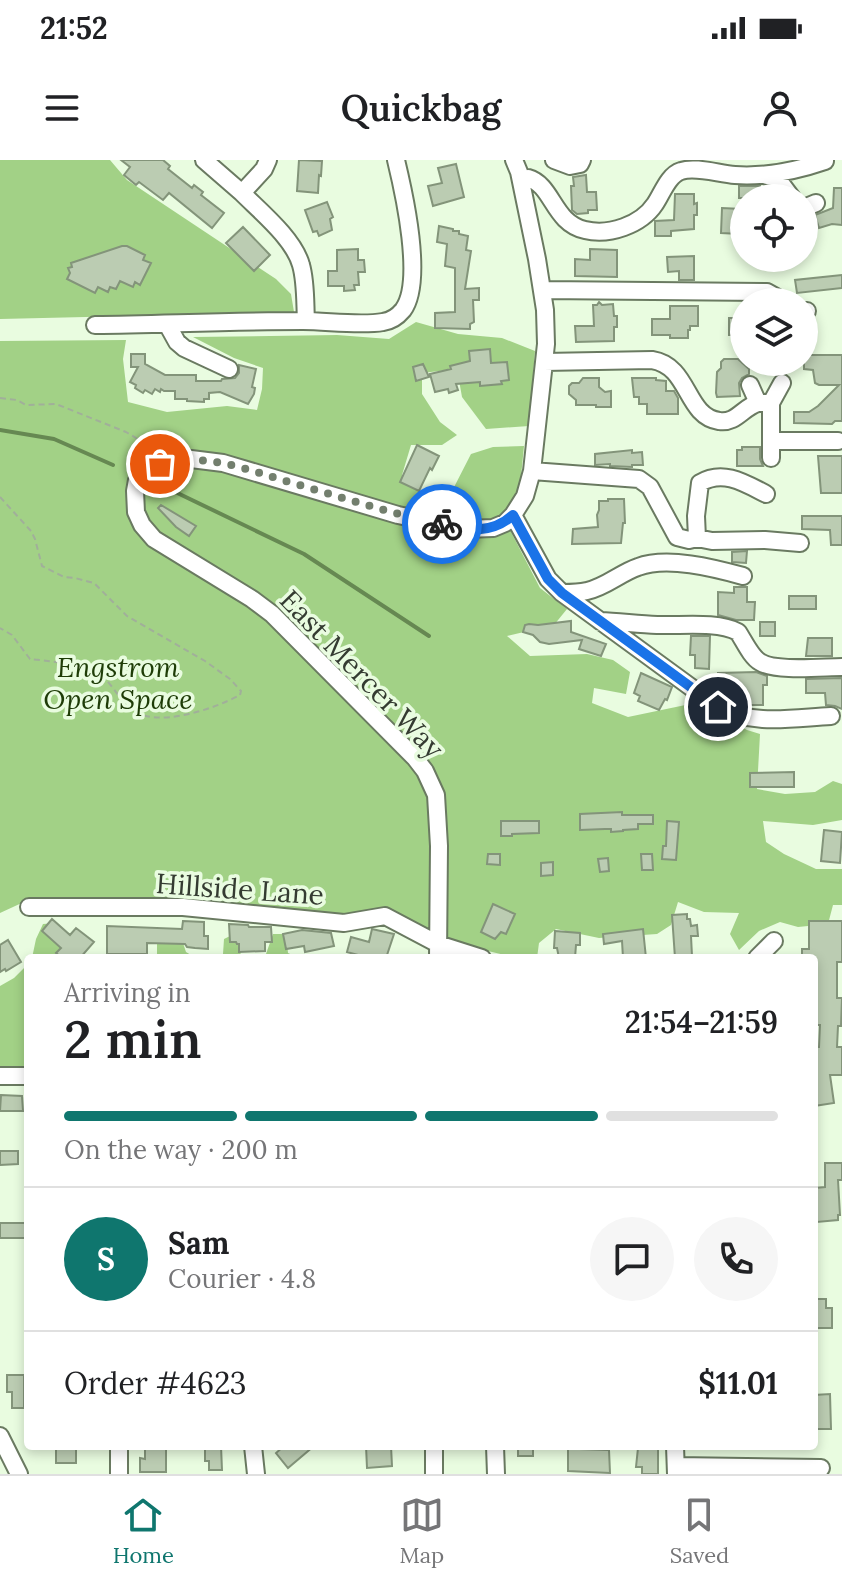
<!DOCTYPE html>
<html lang="en">
<head>
<meta charset="utf-8">
<style>
	body { margin:0; font-family:Lora,serif; background:#f6f6f6; color:#202124; height:100vh; display:flex; flex-direction:column; font-size:30px; white-space:nowrap }
	* { box-sizing:border-box; margin:0 }
	p { font-size:26px; color:#757577 }
	.icon { flex:none; width:44px; height:44px; fill:none; stroke:currentColor; stroke-width:2; stroke-linecap:round; stroke-linejoin:round }
	.map { position:relative; flex:1; overflow:hidden }
	.drawer { position:absolute; left:24px; top:794px; width:794px; height:496px; display:flex; flex-direction:column; background:#fff; border-radius:8px; box-shadow:0 4px 12px #0003 }
	.drawer>* { flex:none }
	.controls { position:absolute; left:730px; top:24px; display:grid; gap:16px }
	.controls a { display:grid; place-items:center; width:88px; height:88px; border-radius:50%; background:#fff; box-shadow:0 4px 12px #0003; font-size:40px }
	.pin { position:absolute; display:grid; place-items:center; width:68px; height:68px; color:#fff; margin:-34px; border:4px solid #fff; border-radius:50%; box-shadow:0 2px 8px #0007 }
	.courier { position:absolute; display:grid; place-items:center; width:80px; height:80px; margin:-40px; border:6px solid #1a73e8; border-radius:50%; background:#fff; color:#222; box-shadow:0 2px 10px #0007 }
	.headline em { font-style:normal; font-weight:600 }
	.headline div { display:flex; flex-direction:column-reverse }
	.headline { display:flex; align-items:center; justify-content:space-between; height:136px; padding:0 40px }
	h1 { font-size:52px; font-weight:600; line-height:60px }
	.bar { display:grid; grid-template-columns:repeat(4,1fr); gap:12px 8px; align-content:center; height:96px; padding:0 40px }
	.bar i { height:10px; border-radius:6px; background:#e0e0e0 }
	.bar .on { background:#0f766e }
	.bar p { grid-column:span 4 }
	.line { display:flex; align-items:center; gap:20px; padding:0 40px; border-top:2px solid #e0e0e0 }
	.line div { flex:1 }
	.round { display:grid; place-items:center; flex:none; width:84px; height:84px; border-radius:42px; background:#f6f6f6 }
	.status { display:flex; justify-content:space-between; align-items:center; height:56px; padding:0 40px; background:#fff; direction:ltr }
	.status svg { height:22px; fill:currentColor }
	header { display:flex; justify-content:space-between; align-items:center; height:104px; padding:0 40px; background:#fff; font-size:36px; font-weight:600 }
	.menu { display:flex; justify-content:space-around; align-items:center; height:112px; border-top:2px solid #e0e0e0; background:#fff; font-size:22px; color:#757577 }
	.menu a { display:grid; justify-items:center; gap:4px }
	.menu .on { color:#0f766e }
	.map>svg:first-child { display:block }
	.green { fill:#a2d186 }
	.lines { fill:none; stroke-linecap:round; stroke-linejoin:round }
	.stream { stroke:#668852; stroke-width:4 }
	.building { fill:#bbccb2; stroke:#83947a; stroke-width:2 }
	.minor-casing { stroke:#6a7a61; stroke-width:20 }
	.path { stroke:#a1af9a; stroke-width:2; stroke-dasharray:6 4; stroke-linecap:butt }
	.minor { stroke:#fff; stroke-width:16 }
	.done { stroke:#737f6e; stroke-width:8; stroke-dasharray:0 14.4 }
	.route { stroke:#1a73e8; stroke-width:10 }
	.labels { text-anchor:middle; stroke-width:7; stroke-linejoin:round; paint-order:stroke }
	.park-label { font-size:28px; font-style:italic; fill:#1e3c07; stroke:#e9fce0 }
	.street-label { font-size:28px; fill:#343b31; stroke:#e9fce0 }
</style>
</head>
<body>
<div class="status"><b>21:52</b><svg viewBox="0 0 49 12"><path d="M0 12V9h3v3zM5 12V6h3v6zM10 12V3h3v9zM15 12V0h3v12zM26 1h20v11H26zM47 4h2v5h-2z"/></svg></div>
<header><svg class="icon" aria-label="menu" viewBox="0 0 24 24"><path d="M4 6h16M4 12h16M4 18h16"/></svg>Quickbag<svg class="icon" aria-label="person" viewBox="0 0 24 24"><circle cx="12" cy="8" r="4"/><path d="M4 21q1-7 8-7t8 7"/></svg></header>
<div class="map">
<svg width="842" height="1314" viewBox="0 0 842 1314">
	<rect width="100%" height="100%" fill="#e9fce0"/>
	<path class="green" d="M0 0H110L127 20 276 119 291 134 294 152 0 159Z
		M416 162 458 174 502 178 535 191 529 266 486 269 462 237 457 209 422 213V234L440 262 457 275 442 285H411L402 315 420 331 450 335 471 294 493 287 524 286 520 327 506 352 511 372 540 428 567 449 554 465 507 476 530 496 587 494 613 500 630 512 626 534 594 528 592 543 628 557 695 543 747 570 760 574 757 629 785 634 815 632 833 621 842 624V660L813 665 763 661 766 682 784 694 816 709H842V745H833L828 764 798 767 780 762 759 771 739 790 730 774 739 753 704 752 678 742 671 765 657 774 599 778 556 769 539 783 537 798H518L471 787 427 769 344 756 26 741 0 753V181L126 180 123 199 128 242 167 252 227 246 257 250 262 229 263 208 234 198 193 177 337 175 389 179Z
		M57 763 62 796 64 798H32L36 779 43 764Z
		M179 771 186 792 196 798H157V773Z
		M236 773 244 778 240 796 244 798H210L223 794 224 779Z
		M273 774H286L288 793 299 798H257L266 794Z
		M28 804V911L0 910V826L14 818Z"/>
	<g class="lines">
		<path class="stream" d="M0 270 54 279 113 305
			M167 328 304 394 429 476"/>
	</g>
	<path class="building" d="M121 0H163L170 6 168 9 192 28 194 25 203 32 201 35 224 53 212 68 169 33 163 40 139 22 136 25 124 15 130 7Z
		M299 0 322 1 321 16 319 15 318 33 297 31Z
		M456 4 464 37 433 46 428 26 442 23 438 8Z
		M586 15 587 32H596L597 50H588V53L577 54 572 50 571 26H574L573 17Z
		M739 26H760L759 38H739Z
		M834 28H842V65L832 64 819 68 815 55 833 48Z
		M675 34H694V44L697 43V55H694V69L671 71V76H655V61L674 60Z
		M327 42 333 57 330 59 332 70 319 76 317 71 313 72 305 50Z
		M722 48 741 49 740 74 721 73Z
		M439 66 453 69V71H459V74L468 76 466 90 471 91 465 129 479 128V140H473L474 162 470 164V169L435 168V153L455 152V108L445 106 447 84 437 82Z
		M243 67 270 95 254 111 226 83Z
		M122 86H127L145 95 143 100 151 103 140 125 135 122 133 127 120 121 116 129 110 127 108 132 98 127 95 133 67 119 70 113 68 108 72 107 71 103Z
		M358 89V100H364L365 112H358L359 125H354L355 130 344 131V126H328V111H337V90Z
		M590 89 617 90V117L575 116V99L590 100Z
		M694 96V120H679V111L668 112 667 97Z
		M842 115V128L797 133 795 120Z
		M599 142 602 145 613 144 614 156H617V167H614V181L576 182 575 166H594L593 145H597Z
		M670 146H698V166H690V170H688V178H670V175H652V159H670Z
		M729 158H742L744 159V175H729Z
		M490 189 491 203 507 202 509 220 501 221 502 224 480 226V222L456 224 458 230 449 233 448 229 435 232 430 214 451 209 450 206 470 201 469 191Z
		M131 194H145V204L165 215H196V221H221L222 219 235 218 239 213V205L256 209 252 227 255 228 254 234 248 244 220 232 209 233V239H204V242L187 241V239H175V231H164L161 229 160 232 155 229 152 234 145 230 143 233 135 228 136 225 130 222 138 207H131Z
		M804 195H842V261H835L832 264 794 263V252H809L818 246 839 225H819L815 223 813 210 804 209Z
		M724 199H738L749 209V214L742 218 739 223 740 236 717 237 716 233 717 212 721 208V202Z
		M423 204 429 217 416 221 413 207Z
		M583 218H599V227L605 232 611 231V247H596V245H576V240L569 234V226L572 223H579Z
		M632 218H656V220L666 221V231H674L678 238V254H647V244H639V237H634Z
		M417 285 439 296 432 310 430 308 419 331 400 322Z
		M742 287H760V299L763 306H737V290H742Z
		M632 290V293L642 292 643 305H632V307L610 306V304L595 305V294Z
		M818 296H842V333H821Z
		M608 339H624L625 363H623L621 383 572 384 573 369 598 367 597 355 599 350V341H608Z
		M161 345 196 366 189 376 176 367 158 348Z
		M802 356H842V385H831L830 370 802 369Z
		M747 391 746 403 732 402V392Z
		M734 427H747V442H755L754 460H736L718 455V432L734 433Z
		M789 436H816V449H789Z
		M571 461V472L606 484 601 496 579 489 582 480 549 484 540 482 533 475 523 472 525 465 529 464 538 465Z
		M760 462H775V476H760Z
		M691 476H710L709 509 695 508V495H690Z
		M808 478H832V496H806Z
		M756 512 767 516V525H763V545H745L735 543 734 530H718V513Z
		M641 513 672 527 667 540 665 539 659 550 638 541 640 536 634 533Z
		M842 518V549L835 546 826 545 825 533H806V519Z
		M794 612V627H750V613Z
		M622 652V655H653V664H638V669L623 670V671L611 672V669H605L580 670V654Z
		M501 661H539V673L512 674V676H501Z
		M667 661 679 662 676 700 662 699 663 686H666Z
		M824 670 842 672 840 703 821 701Z
		M488 694H500V705L487 704Z
		M641 694H652L653 710H642Z
		M608 698 609 711 600 712 598 699Z
		M553 702V715L541 716V703Z
		M493 744 515 754 506 774 501 772 495 779 481 772Z
		M687 754V759H690L691 766 697 765 698 776H691L692 796 675 798 672 755Z
		M52 759 70 775 76 768 94 782 80 798H62L56 793 61 788 42 771Z
		M183 761 204 762V776H208V789L195 788 187 787 185 784 147 783V794H107V766L182 769Z
		M809 761H842V802H837V838H842L841 866H838L837 887H842V915H830L834 943 814 946V899H817V887H819L820 865H815L814 858V798H802V789H809Z
		M229 764 248 765 249 767H271L272 782H265V791L239 792V784H237L236 782H230Z
		M372 769 394 774 386 798H369L347 792 351 777 369 782Z
		M643 769 646 798H623L622 781 604 784 603 774Z
		M302 770 331 773 334 786 305 792 304 786 286 789 283 774Z
		M555 771 580 773V785H576L575 798H559L557 788H554Z
		M8 780 21 802 6 811 5 809 0 812V785Z
		M1 935 22 936 23 951H0Z
		M0 991H18V1004L0 1005Z
		M825 1003H842V1020H838L840 1055H838V1060L817 1062V1060H814V1028L825 1027Z
		M0 1063H28V1078H0Z
		M814 1139H826V1148H832V1168H814Z
		M7 1215H24V1248H12V1232H7Z
		M830 1234 831 1269H814V1235Z
		M56 1286H76V1303H56Z
		M145 1286H166V1312H140V1298L145 1299Z
		M205 1286H221L222 1310H209V1301H205Z
		M284 1286H314L288 1308 276 1293Z
		M366 1286H391L392 1306 367 1308Z
		M518 1286H533V1296H518Z
		M568 1286H580V1289L609 1290 610 1313 568 1311Z
		M642 1286H658V1314H642V1307H636L638 1288H642Z"/>
	<g class="lines">
		<defs>
			<path id="minor" d="M204 0 242 33
				M268 0 264 9 242 33C261 52 294 79 301 105 306 122 305 143 306 161
				M554 0 570 6 580 4 582 0
				M767 16 777 18 792 38
				M521 21 528 18C553 25 553 63 585 70 609 76 641 65 655 44 662 34 668 15 681 11 696 6 719 14 735 15 765 17 796 11 825 1
				M804 48 816 43
				M542 130 767 132 776 137 781 142
				M804 151H807
				M167 164 177 182 184 188 229 209
				M95 165C164 164 234 161 303 161 327 161 360 166 383 162 391 161 398 156 403 150 424 122 404 33 396 0
				M544 202 652 200C690 206 685 256 719 261 736 264 743 247 758 243 759 243 769 243 771 243
				M750 225 758 243
				M771 281H838
				M771 298V243L782 223
				M532 311 639 319 650 327 677 377 689 380 697 378 712 381 765 380 800 383
				M513 355 548 419 562 433 718 547C753 566 792 558 831 556
				M697 378 696 356 700 323C723 309 745 323 766 334
				M562 433C570 433 579 433 587 431 606 427 620 413 638 407 667 396 714 408 743 416
				M600 461C619 462 638 464 657 465 681 466 717 461 738 472 744 481 751 497 760 502 775 512 823 507 842 507
				M29 747H183L344 763 385 756 438 784 482 798
				M438 798 439 686 436 635 425 611 415 598 272 454 252 439 154 379 142 365 136 352 135 331 137 320 149 308 160 304 191 299 223 303 398 355 465 369 493 368 505 363 513 355 525 336 532 311 546 184 545 150 537 99 519 12 514 0
				M757 798 774 781
				M0 916H28
				M0 1276 19 1314
				M253 1286 256 1314
				M495 1286 496 1314
				M675 1286 676 1314
				M676 1306 821 1308
				M119 1314V1286
				M434 1314V1286"/>
		</defs>
		<use href="#minor" class="minor-casing"/>
		<path class="path" d="M0 238 17 240 26 245 56 244 126 272 136 278 148 292
			M0 337 31 371 35 379 42 406 64 417 75 418 94 423 127 456 205 501 230 519 241 531 240 535C214 549 154 570 130 548 120 540 106 516 97 511 83 504 47 501 30 499L12 475 0 468"/>
		<use href="#minor" class="minor"/>
	</g>
	<g class="lines">
		<path class="done" d="M160 304C207 292 248 310 292 323 342 337 391 354 442 364"/>
		<path class="route" d="M442 364C468 370 491 375 513 355L548 419 562 433 718 547"/>
	</g>
	<g class="labels">
		<g class="park-label">
			<text x="118" y="517">Engstrom<tspan x="118" dy="32">Open Space</tspan></text>
		</g>
		<g class="street-label">
			<text transform="translate(362 514) rotate(46)" y="10">East Mercer Way</text>
			<text transform="translate(240 729) rotate(4)" y="10">Hillside Lane</text>
		</g>
	</g>
</svg>
<div class="controls">
<a><svg class="icon" aria-label="locate" viewBox="0 0 24 24"><circle cx="12" cy="12" r="6"/><path d="M12 2v4M12 18v4M2 12h4M18 12h4"/></svg></a>
<a><svg class="icon" aria-label="layers" viewBox="0 0 24 24"><path d="M12 4l9 5-9 5-9-5zM3 14l9 5 9-5"/></svg></a>
</div>
<div class="pin" style="left:160px;top:304px;background:#ea580c"><svg class="icon" aria-label="bag" viewBox="0 0 24 24"><path d="M5 8h14l-1 12H6zM9 8a3 3 0 0 1 6 0"/></svg></div>
<div class="pin" style="left:718px;top:547px;background:#1f2937"><svg class="icon" aria-label="home" viewBox="0 0 24 24"><path d="M3 11l9-7 9 7M6 9v11h12V9"/></svg></div>
<div class="courier" style="left:442px;top:364px"><svg class="icon" aria-label="bike" viewBox="0 0 24 24"><circle cx="6" cy="16" r="4"/><circle cx="18" cy="16" r="4"/><path d="M6 16l4-8h5l3 8M10 8l3 8H6M13 5h3"/></svg></div>
<section class="drawer">
<div class="headline"><div><h1>2 min</h1><p>Arriving in</p></div><em>21:54–21:59</em></div>
<div class="bar"><i class="on"></i><i class="on"></i><i class="on"></i><i></i><p>On the way · 200 m</p></div>
<div class="line" style="height:144px"><b class="round" style="background:#0f766e;color:#fff">S</b><div><b>Sam</b><p>Courier · 4.8</p></div><a class="round"><svg class="icon" aria-label="chat" viewBox="0 0 24 24"><path d="M4 5h16v11H9l-5 4z"/></svg></a><a class="round"><svg class="icon" aria-label="phone" viewBox="0 0 24 24"><path d="M5 4h4l2 5-3 2q2 4 5 5l2-3 5 2v4C11 20 4 13 5 4z"/></svg></a></div>
<div class="line" style="height:104px"><div>Order #4623</div><b>$11.01</b></div>
</section>
</div>
<nav class="menu">
<a class="on"><svg class="icon" aria-label="home" viewBox="0 0 24 24"><path d="M3 11l9-7 9 7M6 9v11h12V9"/></svg>Home</a>
<a><svg class="icon" aria-label="map" viewBox="0 0 24 24"><path d="M3 6l6-2 6 2 6-2v14l-6 2-6-2-6 2zM9 4v14M15 6v14"/></svg>Map</a>
<a><svg class="icon" aria-label="saved" viewBox="0 0 24 24"><path d="M7 4h10v16l-5-4-5 4z"/></svg>Saved</a>
</nav>
</body>
</html>
